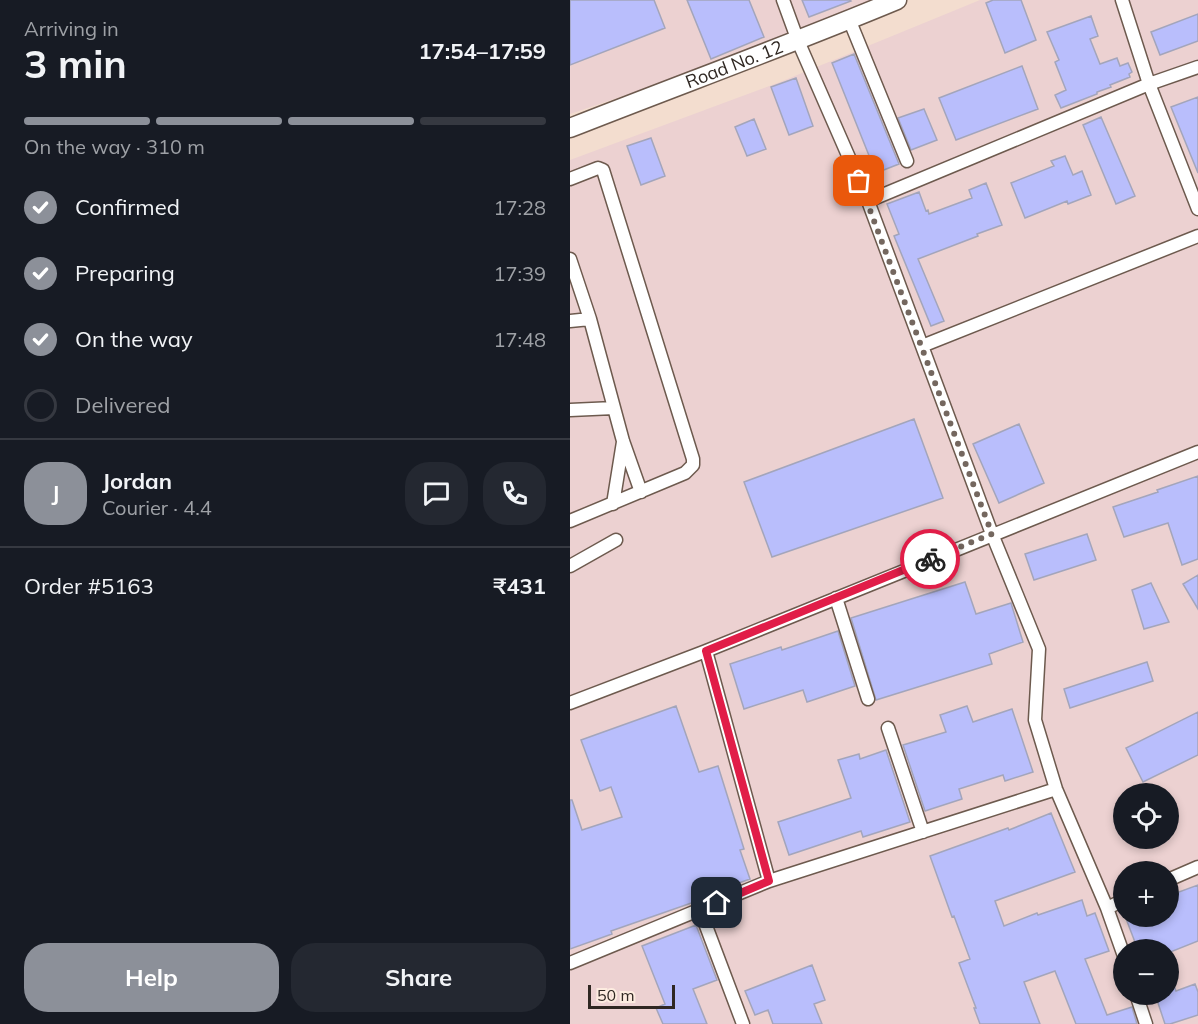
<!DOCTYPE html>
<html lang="en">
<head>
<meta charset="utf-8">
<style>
	body { margin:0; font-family:Mulish,sans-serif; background:#242831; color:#f1f3f6; height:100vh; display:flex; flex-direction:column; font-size:22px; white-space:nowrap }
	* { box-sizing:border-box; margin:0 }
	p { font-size:20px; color:#9ea1a6 }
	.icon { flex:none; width:33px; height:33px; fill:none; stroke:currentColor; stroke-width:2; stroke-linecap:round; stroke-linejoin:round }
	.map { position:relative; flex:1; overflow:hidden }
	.details { display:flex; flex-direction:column; background:#171b24; width:570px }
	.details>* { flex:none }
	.buttons { position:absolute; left:543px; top:783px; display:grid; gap:12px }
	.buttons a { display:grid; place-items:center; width:66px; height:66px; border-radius:50%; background:#171b24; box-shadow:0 3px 9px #0003; font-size:30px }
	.scale { position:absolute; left:18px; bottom:15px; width:87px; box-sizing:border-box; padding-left:6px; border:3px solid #2f2722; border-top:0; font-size:16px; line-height:21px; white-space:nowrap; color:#2f2722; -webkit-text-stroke:4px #fdece0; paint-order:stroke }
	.pin { position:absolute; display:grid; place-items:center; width:51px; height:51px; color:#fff; margin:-26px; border-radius:12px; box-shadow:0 3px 9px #0006 }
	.courier { position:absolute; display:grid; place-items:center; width:60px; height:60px; margin:-30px; border:4px solid #e11d48; border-radius:50%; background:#fff; color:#222; box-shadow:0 2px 8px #0007 }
	.head em { font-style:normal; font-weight:700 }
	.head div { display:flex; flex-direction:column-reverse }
	.head { display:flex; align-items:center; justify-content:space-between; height:102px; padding:0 24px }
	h1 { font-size:39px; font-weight:700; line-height:45px }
	.bar { display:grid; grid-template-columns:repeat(4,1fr); gap:9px 6px; align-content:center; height:72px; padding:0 24px }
	.bar i { height:8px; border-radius:4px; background:#363941 }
	.bar .on { background:#8c9099 }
	.bar p { grid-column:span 4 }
	.line { display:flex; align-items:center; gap:15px; padding:0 24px; border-top:2px solid #363941 }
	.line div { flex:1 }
	.round { display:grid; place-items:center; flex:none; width:63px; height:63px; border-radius:24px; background:#242831 }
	ol { padding:0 24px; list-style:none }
	li { display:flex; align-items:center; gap:18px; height:66px }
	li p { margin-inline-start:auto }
	li .icon { padding:6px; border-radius:50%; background:#8c9099; color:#fff; stroke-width:4 }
	li:last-child { color:#9ea1a6 }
	li i { width:33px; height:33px; border:3px solid #363941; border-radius:50% }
	.button { display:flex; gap:12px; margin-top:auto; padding:12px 24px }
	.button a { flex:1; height:69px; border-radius:24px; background:#8c9099; color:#fff; font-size:24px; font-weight:700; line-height:69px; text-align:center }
	.button a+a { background:#242831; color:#f1f3f6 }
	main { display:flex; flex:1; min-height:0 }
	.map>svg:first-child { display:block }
	.industrial { fill:#ecd1d1; fill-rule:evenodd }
	.building { fill:#b9befc; stroke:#a3a5bb; stroke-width:1.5 }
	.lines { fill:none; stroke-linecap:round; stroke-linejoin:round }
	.street-casing { stroke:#6d5a4e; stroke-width:15 }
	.secondary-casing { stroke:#6d5a4e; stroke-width:21 }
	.street { stroke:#fff; stroke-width:12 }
	.secondary { stroke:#fff; stroke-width:18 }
	.done { stroke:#74675f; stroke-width:6; stroke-dasharray:0 10.8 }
	.route { stroke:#e11d48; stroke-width:8 }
	.labels { text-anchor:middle; stroke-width:4.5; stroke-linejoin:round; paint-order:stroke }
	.street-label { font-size:18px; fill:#2f2722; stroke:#fdece0 }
</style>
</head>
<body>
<main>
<section class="details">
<div class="head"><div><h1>3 min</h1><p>Arriving in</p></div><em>17:54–17:59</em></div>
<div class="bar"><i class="on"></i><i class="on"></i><i class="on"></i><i></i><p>On the way · 310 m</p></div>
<ol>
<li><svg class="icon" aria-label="check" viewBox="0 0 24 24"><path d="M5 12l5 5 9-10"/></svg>Confirmed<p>17:28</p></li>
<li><svg class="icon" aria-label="check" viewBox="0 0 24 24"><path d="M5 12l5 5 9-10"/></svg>Preparing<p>17:39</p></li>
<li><svg class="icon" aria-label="check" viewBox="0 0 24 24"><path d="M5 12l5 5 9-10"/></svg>On the way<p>17:48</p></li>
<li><i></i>Delivered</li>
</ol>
<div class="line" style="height:108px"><b class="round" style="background:#8c9099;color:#fff">J</b><div><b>Jordan</b><p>Courier · 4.4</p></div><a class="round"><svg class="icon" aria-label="chat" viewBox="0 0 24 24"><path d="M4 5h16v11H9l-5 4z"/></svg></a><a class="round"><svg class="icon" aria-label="phone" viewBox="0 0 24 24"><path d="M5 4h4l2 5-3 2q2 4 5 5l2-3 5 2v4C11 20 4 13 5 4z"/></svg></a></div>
<div class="line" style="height:78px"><div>Order #5163</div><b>₹431</b></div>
<div class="button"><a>Help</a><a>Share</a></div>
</section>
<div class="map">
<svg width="628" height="1024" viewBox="0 0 628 1024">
	<rect width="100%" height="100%" fill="#f3ddcf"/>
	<path class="industrial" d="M0 0H316L224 38 0 114Z
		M410 0H628V1024H0V160L210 82ZM554 794H598V838H554ZM554 872H598V916H554ZM554 950H598V994H554Z"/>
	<path class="building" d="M0 0H84L95 28 0 65Z
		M117 0H179L194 37 141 59Z
		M232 0H280L281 1 239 17Z
		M423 0H451L466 40 435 53 416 3Z
		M628 14V41L590 55 581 32Z
		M521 16 528 36 520 39 530 64 547 58 550 66 558 63 562 72 559 74 560 77 540 85 541 87 527 92V94L491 108 485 95 496 90 485 62 489 60 477 32Z
		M284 54 329 164 306 173 262 63Z
		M452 66 468 109 386 140 369 98Z
		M226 78 243 126 219 135 201 87Z
		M628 97V173L601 107Z
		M354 109 367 140 341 150 328 118Z
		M531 117 565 196 546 204 513 125Z
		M184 119 196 149 177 156 165 127Z
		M81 138 95 176 71 185 57 146Z
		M495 156 503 175 512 171 521 195 498 204 497 201 455 218 441 183 484 166 481 161Z
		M416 183 432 225 407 234 408 236 348 259 374 321 361 326 324 236 329 234 317 204 349 192 356 211 358 210 359 214 402 198 399 190Z
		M344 419 373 498 202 557 174 482Z
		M449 424 474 483 429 503 403 444Z
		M628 476V559L612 565 598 523 554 537 543 507 588 492 587 490Z
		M517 534 526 560 464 580 455 554Z
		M628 575V609L613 584Z
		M395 582 406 614 441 603 453 642 419 654 422 664 306 700 281 618Z
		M581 583 599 622 574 629 562 590Z
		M268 631 285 686 237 702 233 690 174 709 160 664 211 647 212 650Z
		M577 662 583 681 500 708 494 689Z
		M106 706 129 772 148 766 174 849 170 850 180 879 132 896 133 899 130 900 41 931 42 934 0 949V800H2L12 830 52 817 41 787 30 791 11 740Z
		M397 706 403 722 442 709 463 772 435 781 433 775 389 789 392 799 355 811 333 745 376 732 370 715Z
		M628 712V755L573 782 556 748Z
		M316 750 340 822 293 837 291 831 219 855 208 822 281 798 268 760 289 754 290 759Z
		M481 813 505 872 425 901 434 926 467 913 468 915 512 900 517 916 525 913 539 951 515 959 537 1015 562 1007 567 1024H506L485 971 454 982 470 1024H410L404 1008H406L389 963 400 959 384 916 382 917 360 856 438 828 439 830Z
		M628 885V941L598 953V950H568L555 916H598V896Z
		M126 925 147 980 123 989 137 1024H93L86 1008 95 1004 72 946Z
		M242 965 255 1000 244 1004 252 1024H203L198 1010 185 1015 175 991Z
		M598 975H600L606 991 625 984 628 992V1015L600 1024H595L585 994H598Z"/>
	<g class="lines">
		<defs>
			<path id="street" d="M213 0 228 41 298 201 422 534 469 649 465 720 486 789 537 908 554 956
				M552 0 579 84 628 209
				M279 19 337 161
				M0 179 28 168 33 170 123 459V465L115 473 0 521
				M298 201 579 84 628 67
				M0 259 20 319 53 441 71 492
				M0 321 20 319
				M352 346 628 236
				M0 410 44 408
				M43 504 53 442
				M0 566 46 540
				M266 598 298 699
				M136 651 199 881
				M0 703 136 651 628 452
				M318 728 353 832
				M598 880 628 867
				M537 908 554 900
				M130 910 173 1024
				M0 963 199 881 486 789
				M566 994 576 1024"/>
			<g id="secondary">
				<path id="s1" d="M0 128C109 85 219 45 327 0"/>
			</g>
		</defs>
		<use href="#street" class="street-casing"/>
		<use href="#secondary" class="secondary-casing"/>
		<use href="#street" class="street"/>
		<use href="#secondary" class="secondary"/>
	</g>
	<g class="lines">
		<path class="done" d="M289 181 422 534 360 559"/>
		<path class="route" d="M147 903 199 881 136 651 360 559"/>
	</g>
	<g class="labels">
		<g class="street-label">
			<text dy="6" stroke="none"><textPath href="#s1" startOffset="176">Road No. 12</textPath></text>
		</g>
	</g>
</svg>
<div class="buttons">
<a><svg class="icon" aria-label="locate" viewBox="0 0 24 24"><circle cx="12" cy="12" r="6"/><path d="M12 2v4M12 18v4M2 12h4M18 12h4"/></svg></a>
<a>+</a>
<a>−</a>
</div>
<div class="scale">50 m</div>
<div class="pin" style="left:289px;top:181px;background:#ea580c"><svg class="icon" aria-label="bag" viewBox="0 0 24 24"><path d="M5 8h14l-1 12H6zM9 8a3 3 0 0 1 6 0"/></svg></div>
<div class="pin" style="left:147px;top:903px;background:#1f2937"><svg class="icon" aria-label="home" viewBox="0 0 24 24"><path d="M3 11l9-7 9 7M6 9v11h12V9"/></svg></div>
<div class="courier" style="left:360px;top:559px"><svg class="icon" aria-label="bike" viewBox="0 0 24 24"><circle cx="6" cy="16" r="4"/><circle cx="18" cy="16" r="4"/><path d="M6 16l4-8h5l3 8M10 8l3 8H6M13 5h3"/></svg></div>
</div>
</main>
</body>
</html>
